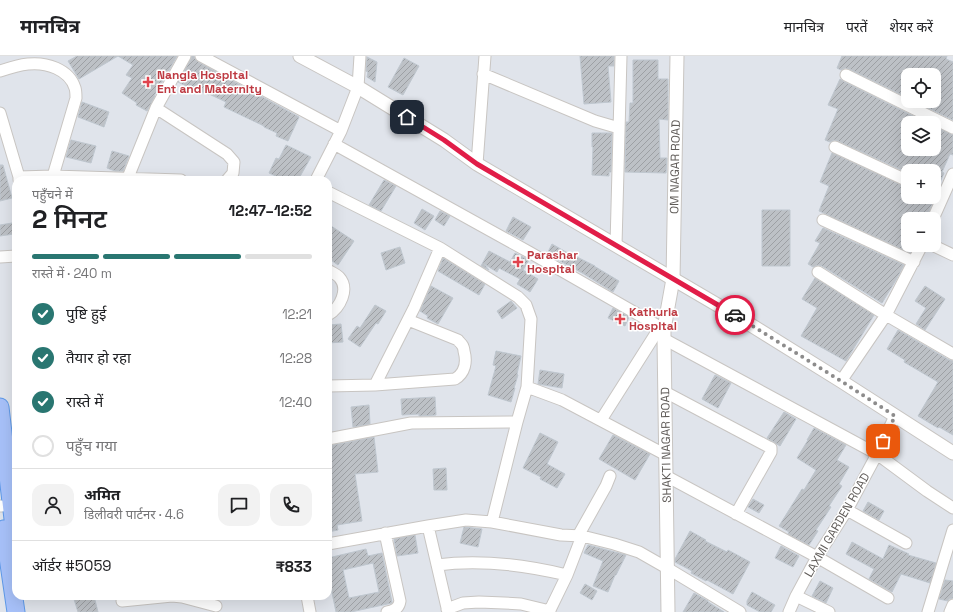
<!DOCTYPE html>
<html lang="hi">
<head>
<meta charset="utf-8">
<style>
	body { margin:0; font-family:"Space Grotesk","Noto Sans Devanagari",sans-serif; background:#f2f2f2; color:#202124; height:100vh; display:flex; flex-direction:column; font-size:15px; white-space:nowrap }
	* { box-sizing:border-box; margin:0 }
	p { font-size:13px; color:#757577 }
	.icon { flex:none; width:22px; height:22px; fill:none; stroke:currentColor; stroke-width:2; stroke-linecap:round; stroke-linejoin:round }
	.map { position:relative; flex:1; overflow:hidden }
	.drawer { position:absolute; left:12px; top:120px; width:320px; height:424px; display:flex; flex-direction:column; background:#fff; border-radius:12px; box-shadow:0 4px 16px #0002 }
	.drawer>* { flex:none }
	.tools { position:absolute; left:901px; top:12px; display:grid; gap:8px }
	.tools a { display:grid; place-items:center; width:40px; height:40px; border-radius:8px; background:#fff; box-shadow:0 4px 16px #0002; font-size:20px }
	.pin { position:absolute; display:grid; place-items:center; width:34px; height:34px; color:#fff; margin:-17px; border-radius:8px; box-shadow:0 2px 6px #0006 }
	.courier { position:absolute; display:grid; place-items:center; width:40px; height:40px; margin:-20px; border:3px solid #e11d48; border-radius:50%; background:#fff; color:#222; box-shadow:0 1px 5px #0007 }
	.overview em { font-style:normal; font-weight:600 }
	.overview div { display:flex; flex-direction:column-reverse }
	.overview { display:flex; align-items:center; justify-content:space-between; height:68px; padding:0 20px }
	h1 { font-size:26px; font-weight:600; line-height:30px }
	.bar { display:grid; grid-template-columns:repeat(4,1fr); gap:6px 4px; align-content:center; height:48px; padding:0 20px }
	.bar i { height:5px; border-radius:3px; background:#e0e0e0 }
	.bar .active { background:#297671 }
	.bar p { grid-column:span 4 }
	.line { display:flex; align-items:center; gap:10px; padding:0 20px; border-top:1px solid #e0e0e0 }
	.line div { flex:1 }
	.round { display:grid; place-items:center; flex:none; width:42px; height:42px; border-radius:12px; background:#f2f2f2 }
	ol { padding:0 20px; list-style:none }
	li { display:flex; align-items:center; gap:12px; height:44px }
	li p { margin-inline-start:auto }
	li .icon { padding:4px; border-radius:50%; background:#297671; color:#fff; stroke-width:4 }
	li:last-child { color:#757577 }
	li i { width:22px; height:22px; border:2px solid #e0e0e0; border-radius:50% }
	header { display:flex; align-items:center; gap:24px; box-sizing:border-box; height:56px; padding:0 20px; background:#fff; border-bottom:1px solid #e0e0e0 }
	header strong { font-size:19px }
	nav { display:flex; gap:22px; margin-inline-start:auto; font-size:14px }
	.map>svg:first-child { display:block }
	.building { fill:url(#building-hatch); stroke:#bfc7cf; fill-rule:evenodd }
	.lines { fill:none; stroke-linecap:round; stroke-linejoin:round }
	.minor-casing { stroke:#c8c5c2; stroke-width:13 }
	.tertiary-casing { stroke:#c8c5c2; stroke-width:15 }
	.primary-casing { stroke:#5d99e8; stroke-width:19 }
	.minor { stroke:#fff; stroke-width:11 }
	.tertiary { stroke:#fff; stroke-width:13 }
	.primary { stroke:#a7c1f9; stroke-width:17 }
	.done { stroke:#8d8c8c; stroke-width:4; stroke-dasharray:0 7.2 }
	.route { stroke:#e11d48; stroke-width:5 }
	.health-dot { fill:#e0444e; stroke:#fff; stroke-width:1.5 }
	.labels { text-anchor:middle; stroke-width:3; stroke-linejoin:round; paint-order:stroke }
	.health-label { font-size:12px; font-weight:bold; fill:#be3a42; stroke:#fff; text-anchor:start }
	.street-label { font-size:12px; fill:#605c59; stroke:#fff }
</style>
</head>
<body>
<header>
<strong>मानचित्र</strong>
<nav><a>मानचित्र</a><a>परतें</a><a>शेयर करें</a></nav>
</header>
<div class="map">
<svg width="953" height="556" viewBox="0 0 953 556">
	<defs>
		<pattern id="building-hatch" width="6" height="6" patternUnits="userSpaceOnUse"><rect width="6" height="6" fill="#bdc1c6"/><path d="M-1 1l2-2M0 6l6-6M5 7l2-2" fill="none" stroke="#9da0a4"/></pattern>
	</defs>
	<rect width="100%" height="100%" fill="#e0e4eb"/>
	<path class="building" d="M77 0H177L154 40H155L147 55 136 49 137 47 122 37 132 22 126 19 133 9 118 0 79 23 68 5Z
		M192 0H194L195 3 198 6 299 61 288 85 276 80 277 77 264 71V70L224 51 226 46 209 38V39L193 32 192 33 178 26 191 3Z
		M580 0H614V10H608L611 46 584 48Z
		M842 0H947L946 3 953 6V64L914 45H934V19H908V42L849 13 845 12 841 14 837 12Z
		M367 1 377 6 375 26 367 21 368 16 366 15Z
		M404 2 419 10 403 39 388 31Z
		M633 4H658V23H668V64L659 63 660 102H667L666 117 625 116 626 66H629L630 47H633Z
		M840 23 843 25 927 67H908V93H927L931 95V93H934V87L940 73 953 79V99L950 98 942 116 944 117 934 140V115H908V117L838 85 834 84 830 86 825 84 838 53 828 49Z
		M82 46 109 56 104 71 78 61Z
		M592 77H612L611 116H609V120L592 119 593 91H592Z
		M71 84 96 90 91 107 66 101Z
		M286 89 311 101 298 124H285L269 117 276 102 279 103Z
		M112 95 129 100 123 115H115L107 112Z
		M832 97 908 132V141H929L934 143 926 163H908V189H914L910 197 826 158 819 155 829 130 820 126Z
		M0 109H3L12 142 0 145Z
		M384 124 396 130 381 155 369 149Z
		M422 153 434 160 425 174 414 167Z
		M762 154H790V210H762Z
		M440 155 450 160 444 170 435 164Z
		M513 161 531 171 523 184 506 175Z
		M12 167 14 178 0 180V169Z
		M328 168 354 185 338 209 328 202Z
		M823 172 904 209 896 224 882 247 822 210 818 209 813 211 808 208 820 187 815 185Z
		M552 188 573 200V199L595 210H594L619 225 613 236 584 218 547 198Z
		M400 191 405 207 386 214 381 197Z
		M489 195 510 206 515 197 529 204 523 214 538 223 530 236 517 228 520 223 499 212 497 216 484 208 489 214 481 210Z
		M443 202 485 228 479 239 438 215Z
		M815 222 874 259 846 305 801 280 817 252 802 243Z
		M431 230 453 242 438 268 427 262 428 260 420 255Z
		M925 230 945 243 925 274 916 268 926 252 915 245Z
		M511 245 517 252 502 263 497 255Z
		M375 249 386 255 378 268 376 267 360 291 348 283 357 270 360 272Z
		M613 252 629 261 625 270 608 262Z
		M341 268 343 286 328 287V269Z
		M898 274 949 304 953 305V379L939 371 938 372 918 360 938 326 904 306 905 304 887 293Z
		M496 295 521 300 517 318 518 319 514 332H515L511 346 488 339 496 310 493 309Z
		M540 314 564 318 562 332 538 328Z
		M715 319 731 327 718 352 702 343Z
		M435 341 436 359 419 360V358L402 359 401 343Z
		M369 349 370 368 353 371 351 351Z
		M784 356 796 363 780 390 767 382Z
		M814 372 846 389 837 404 849 411 839 428 842 430 829 450 831 451 816 474 818 475 809 489 788 478 789 476 779 470 802 433 804 434 816 414 797 402 808 384H807Z
		M540 377 558 386 547 408 565 418 557 432 540 423 541 421 523 412Z
		M613 379 650 398 635 424 599 403Z
		M374 381 378 416 355 418 362 465 337 469 338 474 328 476V390Z
		M446 412 447 434H434L433 413Z
		M753 443 764 449 759 457 748 451Z
		M868 446 884 455 879 464 863 455Z
		M464 471 482 473 478 491 460 487Z
		M690 475 706 484 705 485 727 496 728 494 750 506 733 538 707 524 706 525 691 517 692 515 675 506V503Z
		M415 479 418 497 397 500 394 483Z
		M852 486 883 503 889 489 909 498 908 499 936 507 930 527 901 518 892 536 869 523 874 513 846 498Z
		M588 489 626 499 616 519H615L608 536 593 530 603 505 584 497Z
		M781 490 799 500 793 511 775 502Z
		M366 493 368 500 382 497 392 546V547L351 556H336L328 518V502ZM373 507 379 536 349 542 343 514Z
		M945 524 953 525V542L949 543 948 545 939 543Z
		M820 525 833 532 826 547 812 540Z
		M585 528 597 535 592 544 580 537Z
		M752 536 775 549 771 556H760L747 549V545Z
		M694 537 708 545V546L724 556H683Z
		M73 540H94L98 556H78Z"/>
	<g class="lines">
		<defs>
			<path id="minor" d="M201 0 341 75
				M0 15C9 12 19 9 28 8 46 6 69 13 75 32 76 35 76 38 76 42L53 120
				M483 18 595 65 619 72
				M846 19 953 72
				M156 52 227 98 234 106 233 117 227 124
				M0 57 19 121V124
				M334 88 529 196 660 271
				M835 91 908 125
				M477 108 485 0
				M19 121 53 120 181 124
				M127 124 156 52 185 0
				M316 124 341 75 358 31 360 0
				M328 136 440 192 518 241 526 249 531 263 527 331 517 366 492 466
				M933 163 953 118
				M823 164 914 206
				M616 189 621 0
				M932 189 953 199
				M0 201 16 200
				M328 214C331 216 336 218 339 221 350 233 340 252 328 259
				M818 216 886 259 953 298
				M664 283 877 398 927 435 953 452
				M841 325 886 259 922 189
				M375 329 414 252 440 192
				M328 330 375 329 455 323C465 317 467 306 464 295 464 294 463 289 462 289 461 287 459 286 458 284L408 264
				M527 331 562 344 666 399
				M665 336 769 391 771 392V396L736 458
				M601 364 660 271 664 273
				M328 383 411 367 517 366
				M666 420 817 501 888 542
				M0 450H2
				M847 454 906 487
				M428 470 448 556
				M385 477 400 545C399 552 394 555 387 556
				M578 480 606 430 610 420
				M328 488 428 470 466 464 492 466 561 479 582 480 614 488 639 496 667 512 740 556
				M437 509C480 503 525 509 567 519
				M307 540 310 556
				M796 540 829 556
				M122 545 172 540 182 541 216 550
				M447 553 463 547 479 546 504 547 521 548 550 555
				M549 556 567 519 582 480
				M789 556 796 540 817 501 847 454 877 398 895 360
				M928 556 953 474
				M950 556 953 549"/>
			<g id="tertiary">
				<path d="M300 0 358 31 444 84 477 108 738 261 841 325 953 397"/>
				<path id="s1" d="M668 556 664 283V273L673 223 677 0"/>
			</g>
			<path id="primary" d="M0 351 16 489
				M4 473 9 508 16 556"/>
		</defs>
		<use href="#minor" class="minor-casing"/>
		<use href="#tertiary" class="tertiary-casing"/>
		<use href="#primary" class="primary-casing"/>
		<use href="#minor" class="minor"/>
		<use href="#tertiary" class="tertiary"/>
		<use href="#primary" class="primary"/>
	</g>
	<g class="lines">
		<path class="done" d="M735 259 841 325 895 360 883 385"/>
		<path class="route" d="M407 61 444 84 477 108 735 259"/>
	</g>
	<g class="health-dot">
		<path d="M146 20h4v4h4v4h-4v4h-4v-4h-4v-4h4z"/>
		<path d="M516 200h4v4h4v4h-4v4h-4v-4h-4v-4h4z"/>
		<path d="M618 257h4v4h4v4h-4v4h-4v-4h-4v-4h4z"/>
	</g>
	<g class="labels">
		<g class="health-label">
			<text x="157" y="23">Nangia Hospital<tspan x="157" dy="14">Ent and Maternity</tspan></text>
			<text x="527" y="203">Parashar<tspan x="527" dy="14">Hospital</tspan></text>
			<text x="629" y="260">Kathuria<tspan x="629" dy="14">Hospital</tspan></text>
		</g>
		<g class="street-label">
			<text dy="4" stroke="none"><textPath href="#s1" startOffset="446">OM NAGAR ROAD</textPath></text>
			<text transform="translate(666 389) rotate(-91)" y="4">SHAKTI NAGAR ROAD</text>
			<text transform="translate(837 469) rotate(-60)" y="4">LAXMI GARDEN ROAD</text>
		</g>
	</g>
</svg>
<div class="tools">
<a><svg class="icon" aria-label="locate" viewBox="0 0 24 24"><circle cx="12" cy="12" r="6"/><path d="M12 2v4M12 18v4M2 12h4M18 12h4"/></svg></a>
<a><svg class="icon" aria-label="layers" viewBox="0 0 24 24"><path d="M12 4l9 5-9 5-9-5zM3 14l9 5 9-5"/></svg></a>
<a>+</a>
<a>−</a>
</div>
<div class="pin" style="left:883px;top:385px;background:#ea580c"><svg class="icon" aria-label="bag" viewBox="0 0 24 24"><path d="M5 8h14l-1 12H6zM9 8a3 3 0 0 1 6 0"/></svg></div>
<div class="pin" style="left:407px;top:61px;background:#1f2937"><svg class="icon" aria-label="home" viewBox="0 0 24 24"><path d="M3 11l9-7 9 7M6 9v11h12V9"/></svg></div>
<div class="courier" style="left:735px;top:259px"><svg class="icon" aria-label="car" viewBox="0 0 24 24"><path d="M5 17H2v-5l4-1 3-4h7l3 4 3 1v5h-3M9 17h6M6 11h13"/><circle cx="7" cy="17" r="2"/><circle cx="17" cy="17" r="2"/></svg></div>
<section class="drawer">
<div class="overview"><div><h1>2 मिनट</h1><p>पहुँचने में</p></div><em>12:47–12:52</em></div>
<div class="bar"><i class="active"></i><i class="active"></i><i class="active"></i><i></i><p>रास्ते में · 240 m</p></div>
<ol>
<li><svg class="icon" aria-label="check" viewBox="0 0 24 24"><path d="M5 12l5 5 9-10"/></svg>पुष्टि हुई<p>12:21</p></li>
<li><svg class="icon" aria-label="check" viewBox="0 0 24 24"><path d="M5 12l5 5 9-10"/></svg>तैयार हो रहा<p>12:28</p></li>
<li><svg class="icon" aria-label="check" viewBox="0 0 24 24"><path d="M5 12l5 5 9-10"/></svg>रास्ते में<p>12:40</p></li>
<li><i></i>पहुँच गया</li>
</ol>
<div class="line" style="height:72px"><a class="round"><svg class="icon" aria-label="person" viewBox="0 0 24 24"><circle cx="12" cy="8" r="4"/><path d="M4 21q1-7 8-7t8 7"/></svg></a><div><b>अमित</b><p>डिलीवरी पार्टनर · 4.6</p></div><a class="round"><svg class="icon" aria-label="chat" viewBox="0 0 24 24"><path d="M4 5h16v11H9l-5 4z"/></svg></a><a class="round"><svg class="icon" aria-label="phone" viewBox="0 0 24 24"><path d="M5 4h4l2 5-3 2q2 4 5 5l2-3 5 2v4C11 20 4 13 5 4z"/></svg></a></div>
<div class="line" style="height:52px"><div>ऑर्डर #5059</div><b>₹833</b></div>
</section>
</div>
</body>
</html>
